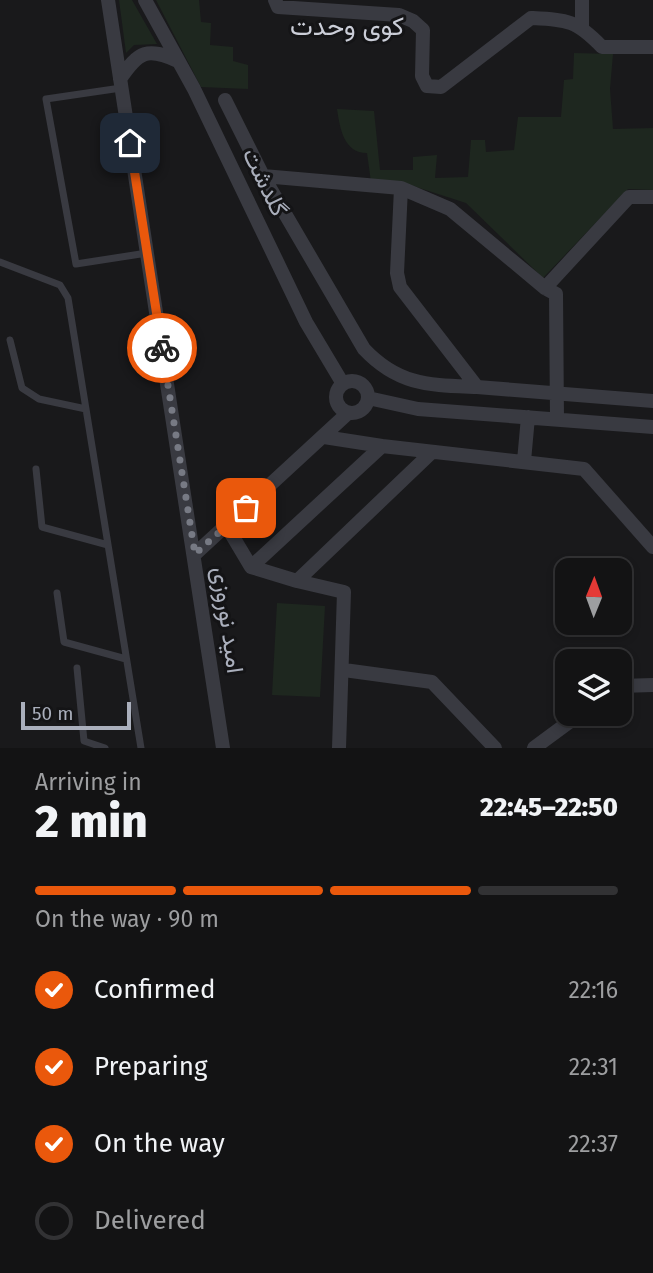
<!DOCTYPE html>
<html lang="en">
<head>
<meta charset="utf-8">
<style>
	body { margin:0; font-family:"Fira Sans",Vazirmatn,sans-serif; background:#202022; color:#f1f3f6; height:100vh; display:flex; flex-direction:column; font-size:26px; white-space:nowrap }
	* { box-sizing:border-box; margin:0 }
	p { font-size:23px; color:#9d9ea0 }
	.icon { flex:none; width:38px; height:38px; fill:none; stroke:currentColor; stroke-width:2; stroke-linecap:round; stroke-linejoin:round }
	.map { position:relative; height:748px; overflow:hidden }
	.panel { display:flex; flex-direction:column; background:#131314; flex:1 }
	.panel>* { flex:none }
	.needle { width:46px; rotate:1deg }
	.buttons { position:absolute; left:555px; top:558px; display:grid; gap:14px }
	.buttons a { display:grid; place-items:center; width:77px; height:77px; border-radius:14px; background:#131314; box-shadow:0 4px 10px #0003,0 0 0 2px #323234; font-size:35px }
	.scale { position:absolute; left:21px; bottom:18px; width:110px; box-sizing:border-box; padding-left:7px; border:4px solid #aaafbc; border-top:0; font-size:19px; line-height:24px; white-space:nowrap; color:#aaafbc; -webkit-text-stroke:5px #141416; paint-order:stroke }
	.pin { position:absolute; display:grid; place-items:center; width:60px; height:60px; color:#fff; margin:-30px; border-radius:14px; box-shadow:0 4px 10px #0006 }
	.courier { position:absolute; display:grid; place-items:center; width:70px; height:70px; margin:-35px; border:5px solid #ea580c; border-radius:50%; background:#fff; color:#222; box-shadow:0 2px 9px #0007 }
	.head em { font-style:normal; font-weight:800 }
	.head div { display:flex; flex-direction:column-reverse }
	.head { display:flex; align-items:center; justify-content:space-between; height:119px; padding:0 35px }
	h1 { font-size:46px; font-weight:800; line-height:52px }
	.bar { display:grid; grid-template-columns:repeat(4,1fr); gap:10px 7px; align-content:center; height:84px; padding:0 35px }
	.bar i { height:9px; border-radius:5px; background:#323234 }
	.bar .on { background:#ea580c }
	.bar p { grid-column:span 4 }
	ol { padding:0 35px; list-style:none }
	li { display:flex; align-items:center; gap:21px; height:77px }
	li p { margin-inline-start:auto }
	li .icon { padding:7px; border-radius:50%; background:#ea580c; color:#fff; stroke-width:4 }
	li:last-child { color:#9d9ea0 }
	li i { width:38px; height:38px; border:4px solid #323234; border-radius:50% }
	.map>svg:first-child { display:block }
	.green { fill:#1e271f }
	.lines { fill:none; stroke-linecap:round; stroke-linejoin:round }
	.lane { stroke:#393a41; stroke-width:7 }
	.street { stroke:#393a41; stroke-width:14 }
	.done { stroke:#777a84; stroke-width:7; stroke-dasharray:0 12.6 }
	.route { stroke:#ea580c; stroke-width:9 }
	.labels { text-anchor:middle; stroke-width:6; stroke-linejoin:round; paint-order:stroke }
	.street-label { font-size:24px; fill:#aaafbc; stroke:#141416 }
	.neighbourhood-label { font-size:26px; fill:#cbced8; stroke:#141416 }
</style>
</head>
<body>
<div class="map">
<svg width="653" height="748" viewBox="0 0 653 748">
	<rect width="100%" height="100%" fill="#19191b"/>
	<path class="green" d="M119 0H132L157 44 134 45 126 53Z
		M156 0H199L201 22 211 23 210 45 233 47V61L248 65V89L201 87Z
		M574 53 613 54 610 89 613 129 653 128V190L628 189 543 278 466 203 407 184 371 182 367 153C344 153 340 129 337 109L374 111 380 170H413V157L437 155 435 178 468 177 471 140H485L486 152 514 150 518 117H561L564 80 573 79Z
		M277 603 325 606 320 697 272 695Z"/>
	<g class="lines">
		<path class="lane" d="M121 88 46 99 76 264 147 253
			M0 262 60 285 68 298 141 748
			M10 340 22 388 39 399 86 409
			M36 469 42 527 108 545
			M57 593 64 642 126 659
			M77 668 84 741 105 748"/>
		<path class="street" d="M108 0 223 748
			M145 0 194 89 306 322 343 384
			M275 0 278 7 399 15 413 21 423 30 422 76 427 86 441 87 531 18C568 20 576 20 602 47H653
			M582 26V0
			M120 79C139 51 147 47 178 61
			M225 100 263 176
			M401 188 397 273 400 287 477 387 653 401
			M545 288 629 197H653
			M336 397a16 16 0 1 1 32 0a16 16 0 1 1-32 0Z
			M477 387C430 385 399 386 364 349L263 176 401 188 450 209 545 288 556 294 557 418
			M368 398 418 409 653 427
			M324 437 382 446
			M432 452 297 581 251 567 382 446 584 469 653 547
			M524 461 528 417
			M226 525 251 567
			M195 554 348 413
			M297 581 344 592 339 748
			M344 670 432 682 495 748
			M620 686 653 685
			M534 748 580 714"/>
	</g>
	<g class="lines">
		<path class="done" d="M162 348 195 554 246 508"/>
		<path class="route" d="M130 143 162 348"/>
	</g>
	<g class="labels">
		<g class="street-label">
			<text transform="translate(265 182) rotate(64)" y="8">گلدشت</text>
			<text transform="translate(228 620) rotate(82)" y="8">امید نوروزی</text>
		</g>
		<g class="neighbourhood-label">
			<text x="347" y="35">کوی وحدت</text>
		</g>
	</g>
</svg>
<div class="buttons">
<a><svg class="needle" viewBox="-14 -14 28 28"><path d="M0-13l5 13h-10z" fill="#e53935"/><path d="M0 13l5-13h-10z" fill="#9d9ea0"/></svg></a>
<a><svg class="icon" aria-label="layers" viewBox="0 0 24 24"><path d="M12 4l9 5-9 5-9-5zM3 14l9 5 9-5"/></svg></a>
</div>
<div class="scale">50 m</div>
<div class="pin" style="left:246px;top:508px;background:#ea580c"><svg class="icon" aria-label="bag" viewBox="0 0 24 24"><path d="M5 8h14l-1 12H6zM9 8a3 3 0 0 1 6 0"/></svg></div>
<div class="pin" style="left:130px;top:143px;background:#1f2937"><svg class="icon" aria-label="home" viewBox="0 0 24 24"><path d="M3 11l9-7 9 7M6 9v11h12V9"/></svg></div>
<div class="courier" style="left:162px;top:348px"><svg class="icon" aria-label="bike" viewBox="0 0 24 24"><circle cx="6" cy="16" r="4"/><circle cx="18" cy="16" r="4"/><path d="M6 16l4-8h5l3 8M10 8l3 8H6M13 5h3"/></svg></div>
</div>
<section class="panel">
<div class="head"><div><h1>2 min</h1><p>Arriving in</p></div><em>22:45–22:50</em></div>
<div class="bar"><i class="on"></i><i class="on"></i><i class="on"></i><i></i><p>On the way · 90 m</p></div>
<ol>
<li><svg class="icon" aria-label="check" viewBox="0 0 24 24"><path d="M5 12l5 5 9-10"/></svg>Confirmed<p>22:16</p></li>
<li><svg class="icon" aria-label="check" viewBox="0 0 24 24"><path d="M5 12l5 5 9-10"/></svg>Preparing<p>22:31</p></li>
<li><svg class="icon" aria-label="check" viewBox="0 0 24 24"><path d="M5 12l5 5 9-10"/></svg>On the way<p>22:37</p></li>
<li><i></i>Delivered</li>
</ol>
</section>
</body>
</html>
